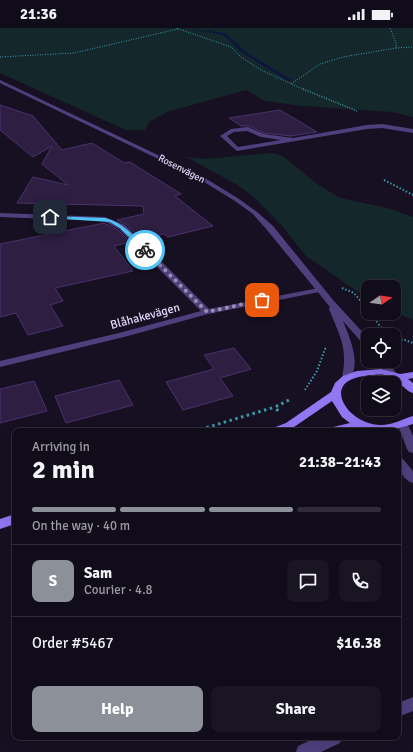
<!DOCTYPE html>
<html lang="en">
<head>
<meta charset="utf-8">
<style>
	body { margin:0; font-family:Signika,sans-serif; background:#1a1523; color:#f1f3f6; height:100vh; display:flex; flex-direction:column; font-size:15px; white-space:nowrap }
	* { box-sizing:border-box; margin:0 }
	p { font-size:13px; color:#9c9ba2 }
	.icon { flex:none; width:22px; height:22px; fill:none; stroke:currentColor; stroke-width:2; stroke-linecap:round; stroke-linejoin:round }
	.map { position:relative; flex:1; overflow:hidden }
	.sheet { position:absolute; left:12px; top:400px; width:389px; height:312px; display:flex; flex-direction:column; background:#110c1a; border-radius:8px; box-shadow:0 4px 16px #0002,0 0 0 1px #302c39 }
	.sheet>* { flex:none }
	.needle { width:26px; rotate:77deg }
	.controls { position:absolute; left:361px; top:252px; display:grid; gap:8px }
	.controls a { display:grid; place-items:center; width:40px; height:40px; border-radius:8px; background:#110c1a; box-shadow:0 4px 16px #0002,0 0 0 1px #302c39; font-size:20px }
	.pin { position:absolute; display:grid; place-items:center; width:34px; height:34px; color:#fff; margin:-17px; border-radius:8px; box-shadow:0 2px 6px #0006 }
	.courier { position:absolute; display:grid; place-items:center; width:40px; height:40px; margin:-20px; border:3px solid #4fc3f7; border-radius:50%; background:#fff; color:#222; box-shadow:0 1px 5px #0007 }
	.summary em { font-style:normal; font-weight:800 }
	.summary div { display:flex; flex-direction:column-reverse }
	.summary { display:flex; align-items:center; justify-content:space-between; height:68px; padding:0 20px }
	h1 { font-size:26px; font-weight:800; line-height:30px }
	.bar { display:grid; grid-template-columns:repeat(4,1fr); gap:6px 4px; align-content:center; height:48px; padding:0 20px }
	.bar i { height:5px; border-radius:3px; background:#302c39 }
	.bar .on { background:#8c9099 }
	.bar p { grid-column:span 4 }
	.line { display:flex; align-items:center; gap:10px; padding:0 20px; border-top:1px solid #302c39 }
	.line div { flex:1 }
	.round { display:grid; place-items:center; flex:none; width:42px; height:42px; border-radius:8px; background:#1a1523 }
	.button { display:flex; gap:8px; margin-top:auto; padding:8px 20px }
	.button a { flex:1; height:46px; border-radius:8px; background:#8c9099; color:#fff; font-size:16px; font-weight:800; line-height:46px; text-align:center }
	.button a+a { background:#1a1523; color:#f1f3f6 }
	.status { display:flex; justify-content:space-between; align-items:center; height:28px; padding:0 20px; background:#110c1a; direction:ltr }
	.status svg { height:11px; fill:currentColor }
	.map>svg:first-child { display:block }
	.green { fill:#14282c }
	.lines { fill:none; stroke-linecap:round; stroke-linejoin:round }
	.stream { fill:#0f163d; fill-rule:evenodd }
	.building { fill:#2d1e42; stroke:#49326b }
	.path-far3 { stroke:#3a9aaa; stroke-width:1; stroke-dasharray:1 1.5; stroke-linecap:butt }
	.path-far2 { stroke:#3a9aaa; stroke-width:1.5; stroke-dasharray:1 1.5; stroke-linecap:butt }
	.path-far1 { stroke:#3a9aaa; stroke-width:2; stroke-dasharray:1.5 2; stroke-linecap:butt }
	.path { stroke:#3a9aaa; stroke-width:3; stroke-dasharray:2.5 3.5; stroke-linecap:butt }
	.minor { fill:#4f407d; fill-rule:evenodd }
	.tertiary { fill:#4f407d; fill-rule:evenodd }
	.secondary { fill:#9276f2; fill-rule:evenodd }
	.route { fill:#4fc3f7 }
	.done { stroke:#9b91af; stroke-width:4; stroke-dasharray:0 7.2 }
	.labels { text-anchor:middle; stroke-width:3; stroke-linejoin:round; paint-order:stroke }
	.far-street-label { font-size:10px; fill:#e2d6fb; stroke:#171022 }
	.street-label { font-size:12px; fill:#e2d6fb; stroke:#171022 }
</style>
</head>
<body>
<div class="status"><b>21:36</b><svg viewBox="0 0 49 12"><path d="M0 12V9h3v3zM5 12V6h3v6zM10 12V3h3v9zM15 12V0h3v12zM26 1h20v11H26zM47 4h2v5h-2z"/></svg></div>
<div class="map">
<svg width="413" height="724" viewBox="0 0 413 724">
	<rect width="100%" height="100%" fill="#171022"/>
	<path class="green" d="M0 0H413V89L392 84 303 78 265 73 246 62 167 84 149 94 145 102H126L0 45Z
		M272 125 283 128 317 156 340 170 387 180 413 189V292L394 284V259H368L367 270 306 228 283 199 254 169 236 156 186 129 204 131Z"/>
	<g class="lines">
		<path class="stream" d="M186 0 225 5 246 24 292 52 288 53 244 26 223 7Z"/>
	</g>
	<path class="building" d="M0 77 33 88 62 122 92 115 124 135 130 134 181 166 175 168 213 198 168 209 164 206 141 211 126 196 117 192 144 186 143 178 17 175 33 149 68 157 42 136 52 118 33 129 0 102Z
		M280 82 317 104 291 108 264 105 249 98H241L229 90Z
		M104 195 118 202 130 214 114 218 133 243 55 260 63 273 50 277 63 298 28 307 16 285 0 289V216Z
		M234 320 251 341 220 350 233 368 183 382 166 354 214 341 204 327Z
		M119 352 133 377 66 395 55 368Z
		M34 353 47 383 0 395V361Z"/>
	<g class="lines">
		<path class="path-far3" d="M176 0 231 19 241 29 261 42 305 62
			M396 20 413 19
			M0 29 74 25 178 1
			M291 56 320 36 343 29 396 20V15L390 0"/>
		<path class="path-far2" d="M303 61 357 83"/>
		<path class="path-far1" d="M384 152 413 167
			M342 260 354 265 368 282
			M370 285 387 307
			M394 311 405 312 413 315
			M305 362 317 343 325 321 327 320"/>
		<path class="path" d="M278 383 275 379 291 371
			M195 403 275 379"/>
		<path class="minor" d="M382 96 413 101V105L382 100 367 101 237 123 220 108 231 101 248 99 264 106 293 110 367 97ZM247 103 261 109 281 112 238 119 227 108 234 104Z
			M0 185 105 189 125 197 209 281 319 260 323 262 319 264 208 286 124 309 0 339V333L119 305 201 283 119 201 104 193 0 189Z
			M403 393 407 395 413 408V425L409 424 407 421 398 397 399 395Z
			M398 429 402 430 413 443V455C402 452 398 439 398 429Z
			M413 669V683L398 689V675Z
			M317 709H342L340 715 321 724H296L298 718Z"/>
		<path class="tertiary" d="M0 52 200 147 239 171 257 184 273 198 333 272 368 310V319L365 318 343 293C350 311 361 333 350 352L347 353 342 350C348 319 340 309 329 281L330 279 267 202 253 186 235 173 196 149 0 55Z
			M377 333H387L397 346 395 348H389Z"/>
		<path class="secondary" d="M381 341 400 346 413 344V350L408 351 413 355V365C404 363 399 350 385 347 379 346 373 347 366 348 319 352 347 397 381 397 393 397 402 391 413 388V396L389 403H372L359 400 347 403H328L329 400 350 395 342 389 332 373 294 399 286 403H272L273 400 286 395 331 364 335 355 343 348 357 343Z
			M15 486V496L0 501V491Z"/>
	</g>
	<path class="route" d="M50 188 105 190C122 194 136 209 147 222L143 223 120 200 110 194 48 190Z"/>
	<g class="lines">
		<path class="done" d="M145 222 207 284 262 272"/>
	</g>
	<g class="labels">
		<g class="far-street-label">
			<text transform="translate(182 140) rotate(27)" y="4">Rosenvägen</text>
		</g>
		<g class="street-label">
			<text transform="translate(145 288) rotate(-15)" y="4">Blåhakevägen</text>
		</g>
	</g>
</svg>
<div class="controls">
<a><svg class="needle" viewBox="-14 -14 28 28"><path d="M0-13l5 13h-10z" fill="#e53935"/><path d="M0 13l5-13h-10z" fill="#9c9ba2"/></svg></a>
<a><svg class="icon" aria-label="locate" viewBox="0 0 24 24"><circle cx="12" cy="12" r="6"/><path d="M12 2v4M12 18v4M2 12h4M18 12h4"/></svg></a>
<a><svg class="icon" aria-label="layers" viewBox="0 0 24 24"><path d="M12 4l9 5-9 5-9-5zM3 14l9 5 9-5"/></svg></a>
</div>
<div class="pin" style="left:262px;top:272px;background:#ea580c"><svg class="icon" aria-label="bag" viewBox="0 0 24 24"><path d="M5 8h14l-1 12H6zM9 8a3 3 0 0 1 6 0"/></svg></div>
<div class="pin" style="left:50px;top:189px;background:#1f2937"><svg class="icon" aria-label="home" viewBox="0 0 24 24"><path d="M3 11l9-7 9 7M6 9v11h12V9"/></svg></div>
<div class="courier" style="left:145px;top:222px"><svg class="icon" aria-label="bike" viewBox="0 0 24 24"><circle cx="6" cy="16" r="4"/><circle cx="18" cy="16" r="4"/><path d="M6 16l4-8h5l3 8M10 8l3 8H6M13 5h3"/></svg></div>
<section class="sheet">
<div class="summary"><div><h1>2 min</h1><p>Arriving in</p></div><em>21:38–21:43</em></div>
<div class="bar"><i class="on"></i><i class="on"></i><i class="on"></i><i></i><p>On the way · 40 m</p></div>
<div class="line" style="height:72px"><b class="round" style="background:#8c9099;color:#fff">S</b><div><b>Sam</b><p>Courier · 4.8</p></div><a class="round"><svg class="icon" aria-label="chat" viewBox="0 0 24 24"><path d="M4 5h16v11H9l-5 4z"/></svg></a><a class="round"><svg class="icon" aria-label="phone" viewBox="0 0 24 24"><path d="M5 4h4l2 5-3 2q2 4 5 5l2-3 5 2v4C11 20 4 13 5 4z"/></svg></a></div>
<div class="line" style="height:52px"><div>Order #5467</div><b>$16.38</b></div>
<div class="button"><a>Help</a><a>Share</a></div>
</section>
</div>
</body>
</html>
